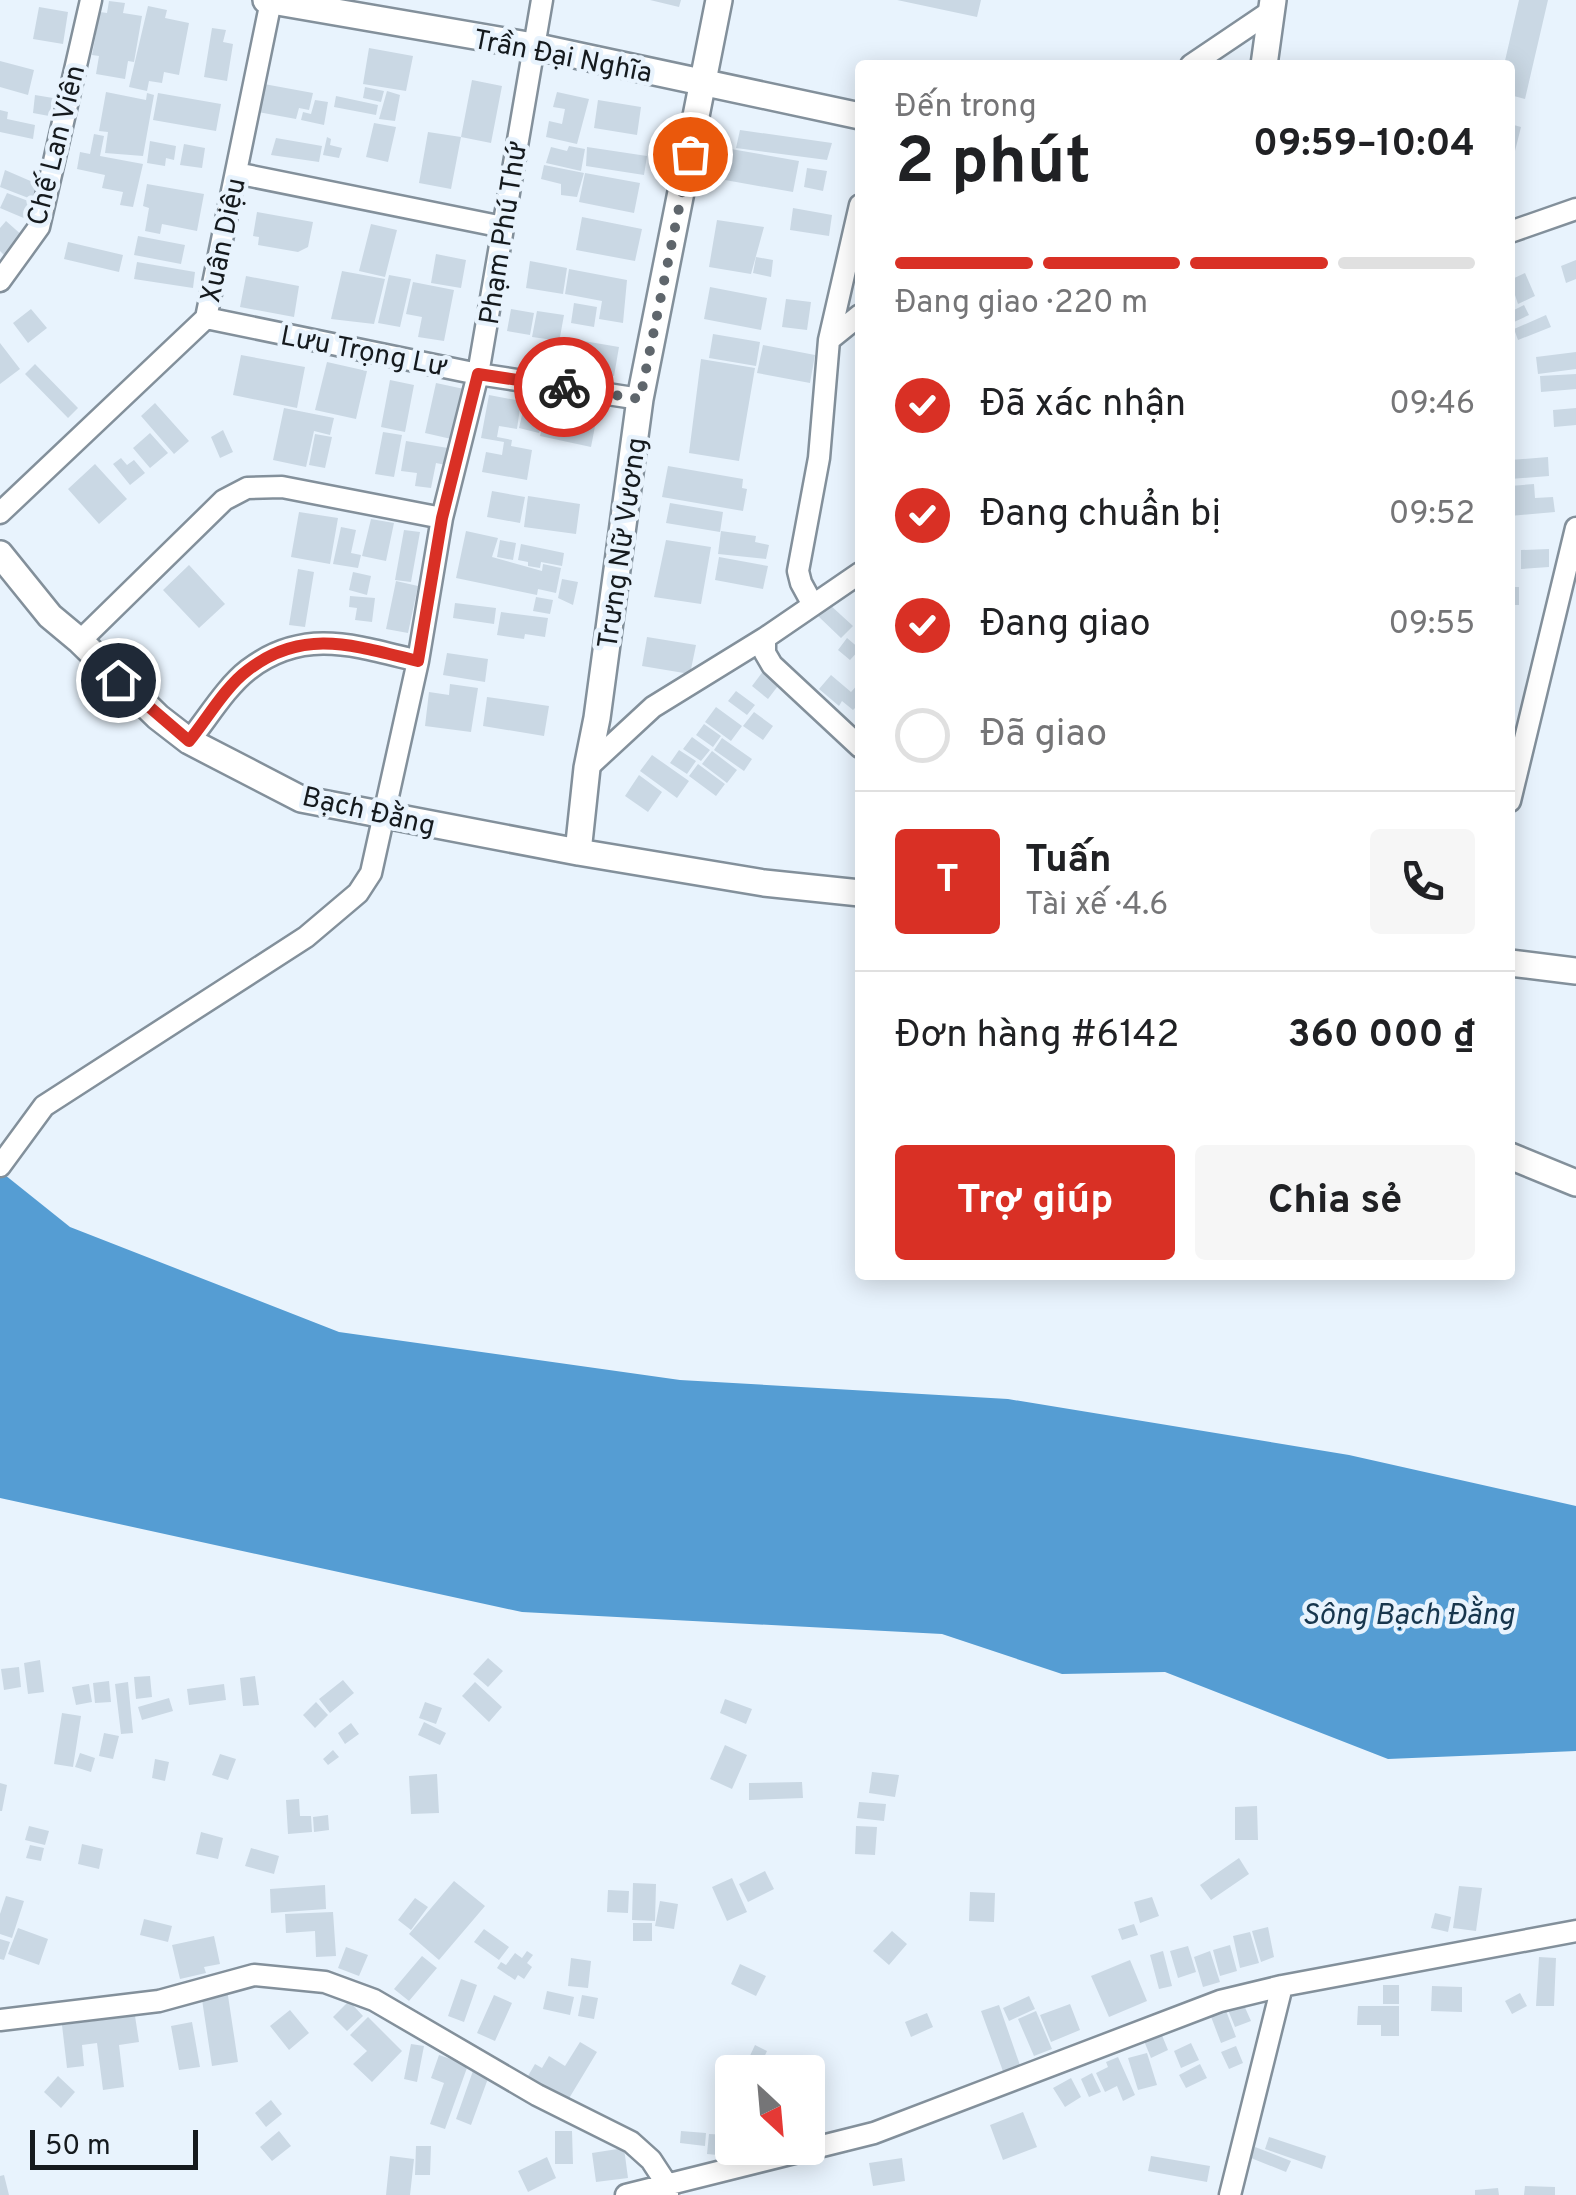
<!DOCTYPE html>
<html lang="vi">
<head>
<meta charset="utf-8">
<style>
	body { margin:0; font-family:Overpass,sans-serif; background:#f6f6f6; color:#202124; height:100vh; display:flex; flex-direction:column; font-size:38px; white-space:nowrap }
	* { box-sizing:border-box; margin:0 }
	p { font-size:32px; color:#757577 }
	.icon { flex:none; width:55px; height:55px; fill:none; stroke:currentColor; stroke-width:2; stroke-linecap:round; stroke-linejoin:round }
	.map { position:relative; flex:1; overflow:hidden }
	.sheet { position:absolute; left:855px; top:60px; width:660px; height:1220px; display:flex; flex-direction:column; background:#fff; border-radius:10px; box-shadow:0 5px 25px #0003 }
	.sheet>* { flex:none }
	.needle { width:65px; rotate:154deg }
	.buttons { position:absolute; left:715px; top:2055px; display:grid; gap:20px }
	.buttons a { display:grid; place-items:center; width:110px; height:110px; border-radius:10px; background:#fff; box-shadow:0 5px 25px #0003; font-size:50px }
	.scale { position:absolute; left:30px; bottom:25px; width:168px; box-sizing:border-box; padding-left:10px; border:5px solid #151a1e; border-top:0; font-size:28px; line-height:35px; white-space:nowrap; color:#151a1e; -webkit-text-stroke:8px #e8f3fd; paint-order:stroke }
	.pin { position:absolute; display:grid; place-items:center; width:85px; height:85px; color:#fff; margin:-42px; border:5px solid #fff; border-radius:50%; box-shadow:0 2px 10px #0007 }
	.courier { position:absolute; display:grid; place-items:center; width:100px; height:100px; margin:-50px; border:8px solid #d93025; border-radius:50%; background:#fff; color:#222; box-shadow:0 2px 12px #0007 }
	.overview em { font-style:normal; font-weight:700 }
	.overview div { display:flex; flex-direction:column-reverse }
	.overview { display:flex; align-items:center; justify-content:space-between; height:170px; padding:0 40px }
	h1 { font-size:65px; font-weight:700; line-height:75px }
	.bar { display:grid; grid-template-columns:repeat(4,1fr); gap:15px 10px; align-content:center; height:120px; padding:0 40px }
	.bar i { height:12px; border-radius:8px; background:#e0e0e0 }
	.bar .selected { background:#d93025 }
	.bar p { grid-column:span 4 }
	.line { display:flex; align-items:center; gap:25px; padding:0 40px; border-top:2px solid #e0e0e0 }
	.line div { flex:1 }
	.round { display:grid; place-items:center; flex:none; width:105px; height:105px; border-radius:10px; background:#f6f6f6 }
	ol { padding:0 40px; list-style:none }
	li { display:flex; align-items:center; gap:30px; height:110px }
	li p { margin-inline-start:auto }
	li .icon { padding:10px; border-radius:50%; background:#d93025; color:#fff; stroke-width:4 }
	li:last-child { color:#757577 }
	li i { width:55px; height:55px; border:5px solid #e0e0e0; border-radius:50% }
	.action { display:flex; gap:20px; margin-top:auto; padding:20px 40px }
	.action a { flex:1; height:115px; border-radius:10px; background:#d93025; color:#fff; font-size:40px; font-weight:700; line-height:115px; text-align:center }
	.action a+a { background:#f6f6f6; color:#202124 }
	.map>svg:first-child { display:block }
	.water { fill:#559dd3 }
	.building { fill:#cad8e4 }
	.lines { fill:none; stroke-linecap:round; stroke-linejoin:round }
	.minor-casing { stroke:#83909b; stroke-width:25 }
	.tertiary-casing { stroke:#83909b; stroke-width:30 }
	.minor { stroke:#fff; stroke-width:20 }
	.tertiary { stroke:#fff; stroke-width:25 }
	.done { stroke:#5f666c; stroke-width:10; stroke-dasharray:0 18 }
	.route { stroke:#d93025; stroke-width:12 }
	.labels { text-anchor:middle; stroke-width:9; stroke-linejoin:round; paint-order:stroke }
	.street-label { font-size:28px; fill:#151a1e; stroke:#e8f3fd }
	.water-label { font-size:30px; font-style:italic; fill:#17364d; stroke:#e8f3fd }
</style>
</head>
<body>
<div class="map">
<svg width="1576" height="2195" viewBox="0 0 1576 2195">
	<rect width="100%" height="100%" fill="#e8f3fd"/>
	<path class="water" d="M0 1171 70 1227 339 1332 680 1380 1008 1399 1349 1455 1576 1506V1751L1388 1759 1165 1672 1062 1674 942 1634 522 1612 0 1498Z"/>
	<path class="building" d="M650 0H681L679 7Z
		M897 0H981L977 17Z
		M1519 0H1548L1525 99 1510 95V65H1504Z
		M109 1 125 3 123 13 142 16 134 62 128 61 125 79 96 74 99 56 92 55 100 12 107 13Z
		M148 6 167 10 165 18 189 23 179 75 164 72 162 83 149 81 147 91 129 87Z
		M39 7 68 12 63 44 33 39Z
		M212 28 226 30 223 42 233 44 227 81 204 77Z
		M369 48 413 56 406 91 363 84Z
		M0 61 34 70 28 95 0 87Z
		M472 80 502 86 491 143 461 137Z
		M264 84 313 93 309 110 299 108 296 119 258 112Z
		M365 87 384 91 381 102 363 98Z
		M387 91 400 95 395 121 379 119Z
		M106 92 146 100 147 93 154 95 143 156 105 153 108 132 99 131Z
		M557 92 589 99 577 144 546 137 549 121 562 124 565 109 553 107Z
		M158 93 221 104 216 131 153 120Z
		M35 95 53 98 49 116 33 113Z
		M336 96 378 105 376 115 334 107Z
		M315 100 328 102 324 125 301 120 303 112 311 114Z
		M598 100 641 107 637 135 594 128Z
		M0 110 8 112 7 119 35 125 33 139 0 132Z
		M374 123 396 127 388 162 366 157Z
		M1510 124 1521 127 1511 167H1510Z
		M740 130 832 143 827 160 736 148Z
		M428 132 461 137 451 189 419 183Z
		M94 134 104 136 100 156 143 164 133 207 120 205 123 192 102 188 105 175 77 169 80 152 90 154Z
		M327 137 331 139 330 145 342 148 339 158 323 155Z
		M276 138 322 146 319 162 271 155Z
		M150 141 176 146 174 160 166 158 165 166 147 163Z
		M184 144 205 148 202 168 180 165Z
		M569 146 585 149 581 171 546 163 551 147 567 151Z
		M587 147 647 156 644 175 586 166Z
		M731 149 799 161 793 192 725 180Z
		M544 165 584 173 577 197 561 195V184L541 179Z
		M807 168 827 171 823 191 804 187Z
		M5 170 42 186 31 199 0 187Z
		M585 173 640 183 634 213 579 202Z
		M147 184 204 194 197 231 162 224 160 234 145 231 149 208 143 206Z
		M7 193 39 205 33 222 0 208Z
		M793 208 832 215 829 236 790 230Z
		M257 212 313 222 308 247 298 252 258 245 259 237 253 236Z
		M582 217 642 229 635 261 576 250Z
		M717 220 764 227 751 274 709 267Z
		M6 221 24 237 4 255 0 251V228Z
		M371 224 397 230 385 277 359 271Z
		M138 236 185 245 181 264 134 255Z
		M68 242 123 255 119 272 64 259Z
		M436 254 466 260 461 288 431 283Z
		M756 257 773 260 771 277 753 273Z
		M1576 260V279L1566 283 1561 266Z
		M530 261 567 268 563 294 526 288Z
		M137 262 195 272 193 288 134 279Z
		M569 269 627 280 623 323 599 319 602 301 565 294Z
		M342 271 385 279 374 324 331 319Z
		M1525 273 1535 296 1518 304 1510 280Z
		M389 275 411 279 400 327 378 323Z
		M246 276 299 286 294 317 240 307Z
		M413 282 454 290 444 341 418 337 422 317 406 314Z
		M710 287 767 298 761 330 704 319Z
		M786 299 811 302 807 330 782 327Z
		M574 303 597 307 594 327 571 323Z
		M1524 305 1529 315 1514 322 1510 312Z
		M31 309 47 328 28 343 13 323Z
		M511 309 534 313 530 335 507 331Z
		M537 311 564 315 560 337 619 347 614 376 557 367 561 341 532 337Z
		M1546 315 1551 327 1518 340 1514 329Z
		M713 334 760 342 756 366 709 358Z
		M0 343 20 369 0 384Z
		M763 345 815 355 810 383 757 373Z
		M1576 352V369L1538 374 1536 357Z
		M241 355 305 367 297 408 233 395Z
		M701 359 755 368 739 461 689 453Z
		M327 362 367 371 356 419 315 410Z
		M35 364 78 408 68 418 25 374Z
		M1576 374V389L1541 392 1540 376Z
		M390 380 414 385 405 432 381 427Z
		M436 383 464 389 460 407V441L425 433Z
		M489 395 521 401 517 429 499 426 497 437 512 440 511 446 532 450 527 480 482 472 486 452 502 455 504 442 481 438Z
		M525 402 597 416 591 447 540 436 543 423 539 433 519 428Z
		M155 403 189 441 174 454 141 416Z
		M284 408 334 418 330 435 314 431 306 467 273 460Z
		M1576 408V425L1554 427 1553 410Z
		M223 430 233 452 220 458 211 437Z
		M383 432 402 435 394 477 375 474Z
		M150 433 168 453 150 468 133 448Z
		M315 434 332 437 325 468 309 465Z
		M406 441 454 449 451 466 436 463 431 488 415 486 417 473 401 471Z
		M1548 457 1549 476 1510 479V460Z
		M121 458 127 465 134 460 145 473 130 485 113 464Z
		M95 464 127 499 99 524 68 489Z
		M668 466 743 479 742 488 747 489 743 511 662 497Z
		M1534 484 1535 498 1553 497 1555 512 1510 516V486Z
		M492 491 525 497 520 523 487 517Z
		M528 496 580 504 576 534 524 527Z
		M670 503 723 512 720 532 666 523Z
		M299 512 338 518 330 564 291 557Z
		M371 519 394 523 386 561 362 556Z
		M341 527 356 530 351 553 361 555 358 568 333 564Z
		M404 530 420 532 411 582 395 580Z
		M466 531 498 538 492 557 542 571 543 564 561 568 556 593 538 589 537 595 456 578Z
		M721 531 756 536 755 542 769 545 766 559 718 554Z
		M500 540 516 543 513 560 497 557Z
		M666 540 711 547 701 604 654 597Z
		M521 544 564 553 562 566 541 562 540 568 528 566V562L518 560Z
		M1549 549V567L1521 569V550Z
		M719 557 768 566 763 589 715 580Z
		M189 565 225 604 199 628 163 590Z
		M298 569 314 572 305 627 289 625Z
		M353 572 371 576 367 595 349 590Z
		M562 579 578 582 573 605 558 598Z
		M396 581 418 586 408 633 386 629Z
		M1510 587H1519V605H1510Z
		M350 596 375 598 372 622 355 620 357 608 349 607Z
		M536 597 553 600 550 614 533 611Z
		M455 603 496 608 494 624 453 618Z
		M829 604 853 626 841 638 818 616Z
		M501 612 548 618 545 637 525 634 524 639 497 635Z
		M647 637 696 645 690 674 642 666Z
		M847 638 860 649 850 660 838 650Z
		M447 653 488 659 485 682 443 675Z
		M767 666 784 678 768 699 752 686Z
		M831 675 851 692 860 682V703L853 710 842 701 839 706 819 689Z
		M450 684 478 688 471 732 425 726 429 692 449 695Z
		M736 691 755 705 747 715 728 701Z
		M487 697 549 706 544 736 483 726Z
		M716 707 742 726 731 741 705 722Z
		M754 712 773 726 763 740 743 726Z
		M704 724 721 736 713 747 696 735Z
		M692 737 710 750 701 761 683 749Z
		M722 738 752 759 744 771 714 750Z
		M679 750 696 761 687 774 670 763Z
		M712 751 737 770 727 783 702 764Z
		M652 755 689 781 677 798 640 771Z
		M698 764 725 784 716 796 689 776Z
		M639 775 662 792 648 812 625 796Z
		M488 1658 503 1671 488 1687 473 1674Z
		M40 1660 44 1692 28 1694 24 1663Z
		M19 1667 21 1687 4 1690 1 1669Z
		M150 1676 152 1697 136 1699 134 1677Z
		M255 1676 259 1705 243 1706 240 1678Z
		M343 1680 354 1693 330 1713 319 1699Z
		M109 1681 111 1702 95 1703 93 1683Z
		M128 1682 133 1733 121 1734 115 1684Z
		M475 1682 502 1707 489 1722 462 1696Z
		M89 1684 92 1702 76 1705 72 1687Z
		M224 1684 226 1700 189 1705 187 1689Z
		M169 1698 173 1711 142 1720 138 1707Z
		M725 1699 752 1709 746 1724 720 1713Z
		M316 1702 328 1715 315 1728 303 1715Z
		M425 1702 442 1708 436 1724 419 1718Z
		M62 1713 81 1716 73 1767 54 1764Z
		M424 1722 446 1733 440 1745 418 1735Z
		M351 1723 359 1734 345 1744 338 1733Z
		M104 1733 119 1736 113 1759 99 1756Z
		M725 1745 747 1755 732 1789 710 1779Z
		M333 1750 339 1757 328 1765 323 1759Z
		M80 1753 95 1758 91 1772 75 1767Z
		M220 1754 236 1759 228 1780 212 1775Z
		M155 1759 169 1762 165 1781 152 1778Z
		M872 1772 899 1775 895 1797 869 1793Z
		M437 1774 439 1813 411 1814 409 1776Z
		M802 1782 803 1798 749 1800V1783Z
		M0 1783 7 1785 2 1811H0Z
		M299 1799 300 1816H311L312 1832 288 1834 286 1800Z
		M859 1802 886 1804 884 1821 857 1818Z
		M1257 1806 1258 1840H1235V1807Z
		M328 1815 329 1830 314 1832 313 1817Z
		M29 1826 49 1831 45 1845 25 1840Z
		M856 1826 877 1827 875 1855 855 1854Z
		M201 1832 223 1838 218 1859 196 1854Z
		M82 1844 103 1849 99 1869 78 1864Z
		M30 1845 44 1848 41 1861 26 1858Z
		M251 1848 279 1856 274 1874 245 1866Z
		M1239 1858 1249 1874 1211 1900 1200 1885Z
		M765 1871 774 1889 748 1902 739 1884Z
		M732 1878 747 1912 727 1921 712 1887Z
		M454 1881 485 1906 439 1960 409 1934Z
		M633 1883 656 1884 655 1921 632 1920Z
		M325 1885 326 1909 271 1913 270 1889Z
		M1459 1886 1482 1888 1476 1931 1453 1928Z
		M608 1890 629 1891 628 1913 607 1912Z
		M970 1892 995 1893 994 1922 969 1921Z
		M6 1896 24 1901 12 1938 0 1934V1914Z
		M1152 1897 1159 1916 1140 1923 1134 1902Z
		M415 1898 428 1907 411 1930 398 1920Z
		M660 1901 678 1904 674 1929 655 1926Z
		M333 1912 336 1956 316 1957 315 1931 286 1933 285 1914Z
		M1435 1913 1451 1917 1448 1932 1431 1928Z
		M144 1919 172 1926 168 1942 140 1935Z
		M633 1923H652V1941H633Z
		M1134 1924 1138 1935 1122 1940 1118 1929Z
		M1268 1927 1274 1957 1261 1962 1252 1931Z
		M18 1928 48 1939 39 1965 8 1954Z
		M484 1929 509 1947 499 1960 474 1942Z
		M892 1931 907 1944 889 1965 873 1951Z
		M1250 1932 1259 1963 1240 1968 1233 1936Z
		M214 1936 220 1964 204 1967 206 1973 180 1979 172 1945Z
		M0 1939 10 1942 4 1960 0 1959Z
		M1230 1945 1237 1971 1220 1976 1213 1950Z
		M1188 1946 1196 1972 1178 1978 1170 1951Z
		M346 1947 368 1955 359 1976 338 1968Z
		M527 1951 533 1955 527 1963 532 1967 524 1979 518 1975 515 1980 497 1968 501 1962 506 1965 515 1953 522 1958Z
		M1163 1951 1172 1986 1159 1989 1150 1955Z
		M1210 1951 1220 1982 1203 1987 1194 1957Z
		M422 1956 437 1968 409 2001 394 1989Z
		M1539 1957 1556 1958 1554 2006H1536Z
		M571 1958 591 1961 588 1988 568 1986Z
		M1130 1960 1147 2001 1109 2017 1091 1976Z
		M740 1964 766 1976 756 1996 731 1984Z
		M461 1979 477 1985 464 2022 448 2016Z
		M1383 1985H1399V2004H1383Z
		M1432 1986 1462 1987V2012L1431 2011Z
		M227 1989 238 2062 212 2066 201 1993Z
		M547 1991 574 1997 570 2015 543 2009Z
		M1520 1993 1527 2006 1512 2014 1505 2001Z
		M494 1995 512 2003 495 2041 477 2033Z
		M582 1995 598 1998 594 2019 578 2016Z
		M1029 1996 1035 2009 1009 2021 1003 2008Z
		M349 2001 363 2016 347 2031 333 2017Z
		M1243 2003 1251 2021 1235 2027 1228 2010Z
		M1070 2004 1080 2030 1051 2042 1040 2015Z
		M999 2005 1021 2068 1004 2074 981 2011Z
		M1358 2006H1399V2036H1381V2025H1357Z
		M1225 2008 1236 2037 1221 2043 1210 2014Z
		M290 2010 309 2033 289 2050 270 2026Z
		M1036 2011 1052 2049 1034 2056 1018 2019Z
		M927 2013 933 2027 911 2037 905 2022Z
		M135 2016 139 2042 119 2045 124 2087 103 2090 97 2043 82 2045 84 2066 67 2068 62 2025Z
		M368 2017 402 2051 372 2082 353 2064 367 2051 350 2035Z
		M192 2022 200 2067 179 2070 171 2026Z
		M1159 2028 1168 2050 1151 2058 1142 2036Z
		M580 2042 597 2052 568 2100 528 2076 535 2064 542 2068 549 2056 565 2066Z
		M1191 2043 1199 2060 1181 2068 1174 2051Z
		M411 2044 424 2046 417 2082 404 2079Z
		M755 2045 767 2051 759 2068 747 2062Z
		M1236 2046 1243 2063 1229 2069 1221 2052Z
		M1147 2053 1157 2085 1138 2090 1128 2058Z
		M439 2055 468 2065 445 2129 430 2124 444 2083 431 2078Z
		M1118 2057 1135 2095 1123 2101 1117 2086 1105 2092 1096 2073 1108 2067 1106 2062Z
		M1200 2064 1207 2078 1186 2088 1179 2075Z
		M474 2068 490 2073 471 2125 456 2119Z
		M1092 2073 1101 2092 1089 2097 1081 2079Z
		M58 2076 75 2092 61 2108 44 2092Z
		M1071 2078 1081 2097 1065 2107 1053 2088Z
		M271 2100 282 2114 266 2127 255 2113Z
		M1023 2112 1037 2147 1003 2160 990 2125Z
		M279 2131 291 2146 272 2161 260 2147Z
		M555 2131H572L573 2164H555Z
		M681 2131 706 2133 705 2146 680 2143Z
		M709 2134 729 2135 728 2156 707 2154Z
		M1269 2137 1326 2156 1322 2169 1265 2149Z
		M416 2146H431L430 2175H415Z
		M1255 2147 1291 2161 1286 2172 1251 2158Z
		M624 2148 628 2178 596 2182 592 2153Z
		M390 2156 414 2159 410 2195H386Z
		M1151 2156 1210 2166 1207 2182 1148 2171Z
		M547 2157 556 2178 528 2192 518 2171Z
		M902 2158 905 2181 873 2186 869 2163Z
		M4 2175 9 2195H0V2176Z
		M1525 2186 1555 2187V2195H1524Z
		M1498 2188 1499 2195H1475V2190Z"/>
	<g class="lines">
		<defs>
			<path id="minor" d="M1191 65 1271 11
				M236 173 503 227
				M1510 232 1576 209
				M0 281 39 227 91 0
				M206 318 478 374 640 399
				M829 340 860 315
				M0 513 206 318 271 1
				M813 605 801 583 798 571 819 458 829 340 860 205
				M765 638V653L772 665 860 747
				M80 641 224 500 247 488 282 487 442 518
				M189 741C207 719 226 687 248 670 304 627 356 646 418 661
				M587 768 653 707 765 638 860 573
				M1510 801 1576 528
				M0 1166 44 1106 306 937 358 893 371 873 418 661 442 518 478 374 542 0
				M0 2020 159 2001 254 1975 325 1982 374 2000 537 2095 631 2142 651 2160 668 2186V2195
				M626 2195 874 2133 1220 2001 1282 1986 1576 1931
				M1230 2195 1282 1986"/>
			<path id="tertiary" d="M266 0 533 46 860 116
				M1264 65 1273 0
				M0 554 50 616 80 641 158 717 189 741 301 799 578 852 764 883 860 893
				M578 852 587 768 597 718 640 399 719 0
				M1510 963 1576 971
				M1510 1156 1576 1183"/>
		</defs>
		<use href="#minor" class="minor-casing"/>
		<use href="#tertiary" class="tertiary-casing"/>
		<use href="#minor" class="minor"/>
		<use href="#tertiary" class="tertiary"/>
	</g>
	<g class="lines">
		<path class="done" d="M564 387 640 399 690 154"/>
		<path class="route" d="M118 680 189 741C207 719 225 687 248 670 304 627 356 646 418 661L442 518 478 374 564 387"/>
	</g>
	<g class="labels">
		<g class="street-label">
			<text transform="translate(563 55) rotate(11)" y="10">Trần Đại Nghĩa</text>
			<text transform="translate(55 145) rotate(-76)" y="10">Chế Lan Viên</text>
			<text transform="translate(502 233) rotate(-81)" y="10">Phạm Phú Thứ</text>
			<text transform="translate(222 240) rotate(-78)" y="10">Xuân Diệu</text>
			<text transform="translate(364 350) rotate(11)" y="10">Lưu Trọng Lư</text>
			<text transform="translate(621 543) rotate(-82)" y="10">Trưng Nữ Vương</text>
			<text transform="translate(369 810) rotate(13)" y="10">Bạch Đằng</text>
		</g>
		<g class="water-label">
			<text x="1408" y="1624">Sông Bạch Đằng</text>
		</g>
	</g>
</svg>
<div class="buttons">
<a><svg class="needle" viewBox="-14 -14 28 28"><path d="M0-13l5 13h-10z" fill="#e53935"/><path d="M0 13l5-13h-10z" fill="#757577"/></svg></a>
</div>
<div class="scale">50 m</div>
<div class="pin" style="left:690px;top:154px;background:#ea580c"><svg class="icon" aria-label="bag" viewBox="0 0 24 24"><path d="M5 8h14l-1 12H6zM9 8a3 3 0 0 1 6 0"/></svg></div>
<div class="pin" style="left:118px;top:680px;background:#1f2937"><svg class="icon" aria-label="home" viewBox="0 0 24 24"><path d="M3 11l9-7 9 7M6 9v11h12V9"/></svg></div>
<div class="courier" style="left:564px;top:387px"><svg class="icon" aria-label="bike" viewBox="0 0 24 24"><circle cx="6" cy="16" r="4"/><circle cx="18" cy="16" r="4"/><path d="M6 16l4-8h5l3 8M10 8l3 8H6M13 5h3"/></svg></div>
<section class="sheet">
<div class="overview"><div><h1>2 phút</h1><p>Đến trong</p></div><em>09:59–10:04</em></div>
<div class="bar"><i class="selected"></i><i class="selected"></i><i class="selected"></i><i></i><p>Đang giao · 220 m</p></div>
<ol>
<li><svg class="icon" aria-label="check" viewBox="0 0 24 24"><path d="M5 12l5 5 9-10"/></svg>Đã xác nhận<p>09:46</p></li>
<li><svg class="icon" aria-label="check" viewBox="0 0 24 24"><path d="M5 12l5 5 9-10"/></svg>Đang chuẩn bị<p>09:52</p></li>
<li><svg class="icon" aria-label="check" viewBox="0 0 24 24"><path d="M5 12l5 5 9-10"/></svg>Đang giao<p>09:55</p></li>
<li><i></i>Đã giao</li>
</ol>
<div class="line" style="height:180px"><b class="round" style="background:#d93025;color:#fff">T</b><div><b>Tuấn</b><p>Tài xế · 4.6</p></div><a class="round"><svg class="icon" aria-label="phone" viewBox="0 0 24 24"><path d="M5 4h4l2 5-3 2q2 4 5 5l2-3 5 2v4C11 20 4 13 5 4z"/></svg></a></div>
<div class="line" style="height:130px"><div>Đơn hàng #6142</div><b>360 000 ₫</b></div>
<div class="action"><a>Trợ giúp</a><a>Chia sẻ</a></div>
</section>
</div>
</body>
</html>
